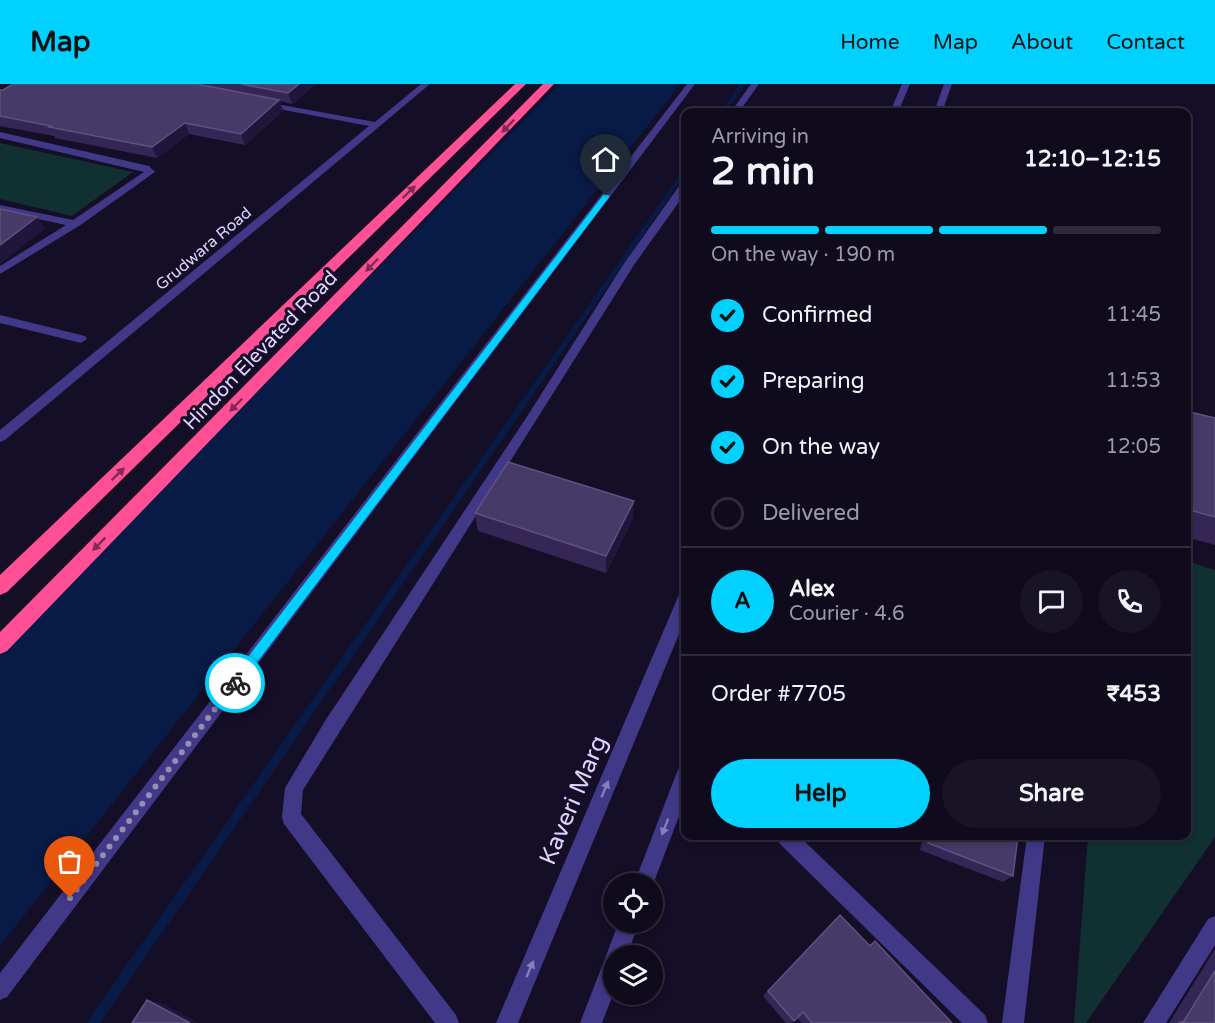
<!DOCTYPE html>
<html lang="en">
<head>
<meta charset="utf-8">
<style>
	body { margin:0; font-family:"Varela Round",sans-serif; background:#191326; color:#f1f3f6; height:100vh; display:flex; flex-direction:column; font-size:22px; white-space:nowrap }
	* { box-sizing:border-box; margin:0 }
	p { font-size:20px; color:#9c9aa4 }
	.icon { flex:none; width:33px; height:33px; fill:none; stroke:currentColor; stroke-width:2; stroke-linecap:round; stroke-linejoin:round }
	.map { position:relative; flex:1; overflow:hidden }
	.details { position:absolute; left:681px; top:24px; width:510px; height:732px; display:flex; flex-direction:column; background:#100a1d; border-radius:12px; box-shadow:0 3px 9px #0003,0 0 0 2px #302b3b }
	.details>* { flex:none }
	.buttons { position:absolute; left:603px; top:789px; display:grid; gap:12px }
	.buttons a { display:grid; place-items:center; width:60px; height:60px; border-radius:50%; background:#100a1d; box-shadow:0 3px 9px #0003,0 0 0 2px #302b3b; font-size:30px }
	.pin { position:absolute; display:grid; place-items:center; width:51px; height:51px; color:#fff; margin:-62px -26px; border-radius:50% 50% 50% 0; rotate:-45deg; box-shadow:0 0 6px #0007 }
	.pin .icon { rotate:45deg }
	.courier { position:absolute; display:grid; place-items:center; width:60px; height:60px; margin:-30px; border:4px solid #00d1ff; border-radius:50%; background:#fff; color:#222; box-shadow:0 2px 8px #0007 }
	.overview em { font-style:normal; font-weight:800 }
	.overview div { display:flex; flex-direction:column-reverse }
	.overview { display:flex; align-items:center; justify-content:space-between; height:102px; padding:0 30px }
	h1 { font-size:39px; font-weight:800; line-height:45px }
	.bar { display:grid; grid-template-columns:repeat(4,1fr); gap:9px 6px; align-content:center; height:72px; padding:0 30px }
	.bar i { height:8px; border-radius:4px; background:#302b3b }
	.bar .on { background:#00d1ff }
	.bar p { grid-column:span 4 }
	.line { display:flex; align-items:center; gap:15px; padding:0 30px; border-top:2px solid #302b3b }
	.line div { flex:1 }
	.round { display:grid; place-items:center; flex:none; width:63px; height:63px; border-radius:32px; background:#191326 }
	ol { padding:0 30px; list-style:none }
	li { display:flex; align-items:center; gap:18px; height:66px }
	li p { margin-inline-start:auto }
	li .icon { padding:6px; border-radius:50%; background:#00d1ff; color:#111; stroke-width:4 }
	li:last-child { color:#9c9aa4 }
	li i { width:33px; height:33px; border:3px solid #302b3b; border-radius:50% }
	.primary-button { display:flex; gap:12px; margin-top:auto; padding:12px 30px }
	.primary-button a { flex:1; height:69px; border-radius:36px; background:#00d1ff; color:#111; font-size:24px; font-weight:800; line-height:69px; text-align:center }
	.primary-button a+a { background:#191326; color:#f1f3f6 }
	header { display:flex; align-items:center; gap:36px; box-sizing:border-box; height:84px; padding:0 30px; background:#00d1ff; color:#111 }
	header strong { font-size:28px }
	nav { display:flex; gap:33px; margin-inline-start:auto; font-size:21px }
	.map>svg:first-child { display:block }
	.green { fill:#113031 }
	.water { fill:#081a46 }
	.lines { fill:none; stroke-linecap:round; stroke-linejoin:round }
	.stream { fill:#081a46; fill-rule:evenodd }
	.minor { fill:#413888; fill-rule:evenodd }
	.highway { fill:#ff4f95; fill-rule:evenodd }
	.wall { fill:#342756 }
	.shaded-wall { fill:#20153b }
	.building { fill:#463a68; stroke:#5e5280; stroke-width:1.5 }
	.oneway { fill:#7e2b58 }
	.oneway2 { fill:#877ebe }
	.route { fill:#00d1ff }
	.done { stroke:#978fb3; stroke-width:6; stroke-dasharray:0 10.8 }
	.labels { text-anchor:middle; stroke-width:6; stroke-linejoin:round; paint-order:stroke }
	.far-street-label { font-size:16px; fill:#ddd4ff; stroke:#150e27 }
	.street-label { font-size:20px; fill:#ddd4ff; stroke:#150e27 }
	.near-street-label { font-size:24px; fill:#ddd4ff; stroke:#150e27 }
</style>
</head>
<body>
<header>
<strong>Map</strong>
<nav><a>Home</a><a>Map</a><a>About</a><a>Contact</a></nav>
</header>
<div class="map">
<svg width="1215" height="939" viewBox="0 0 1215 939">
	<rect width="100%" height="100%" fill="#150e27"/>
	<path class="green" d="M0 59 133 88 72 132 0 115Z
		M1187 477 1215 486V753L1086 939H1074L1088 752H1186Z"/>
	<path class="water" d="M559 0H681L0 862V570Z"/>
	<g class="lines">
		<path class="stream" d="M740 0H746L725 28H721Z
			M686 82V89L100 939H86Z"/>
		<path class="minor" d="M421 0H430L5 356 0 358V346L369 42 263 22 259 19 260 17 375 38Z
			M687 0H695L7 913 0 916V889Z
			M751 0H759L739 28H731Z
			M902 0H910L898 28H890Z
			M944 0H952L942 28H934Z
			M0 48 149 82 155 88 79 142 0 190V182L66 141 0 127V121L73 136 144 88 0 54Z
			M686 97V108L634 181 303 706 301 730 456 931 459 939H435L284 740 282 733 285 704 325 637 530 328 623 181 682 98Z
			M0 231 85 252 87 255 81 259 0 239Z
			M686 507V533L518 939H496L678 513 680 508Z
			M686 679V714L652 803V800H634L677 688 680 682Z
			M777 752H799L985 931 988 939H962L779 759Z
			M1027 752H1045L1024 939H1002Z
			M1215 832V861L1166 939H1143L1208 835Z
			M619 838H639L627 872H614V908L602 939H580Z"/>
		<path class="highway" d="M515 0H526L7 508 0 511V491Z
			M543 0H554L7 567 0 570V548Z"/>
	</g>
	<path class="wall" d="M13 0H316L292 20 280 17 283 27 245 61 189 50 157 74 55 54 54 52 0 42V6H3Z
		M1186 327 1215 334V461L1186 453Z
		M475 429 633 435 606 489 478 447Z
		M923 752H1018L1013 792 1003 798 920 766Z
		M840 831 869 861 875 857 952 939H802L797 934 791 939H786L763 912Z
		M1215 865V939H1169Z"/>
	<path class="shaded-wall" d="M299 0H316L292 20 288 9Z
		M279 16 283 27 245 61 241 50Z
		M185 39 189 50 157 74 152 63Z
		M37 133 45 145 0 180V161Z
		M634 417 633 435 606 489V472Z
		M147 916 166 921 199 939H190Z"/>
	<path class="building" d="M13 0H197L279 16 241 50 185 39 152 63 49 43 51 42 0 32V6H3Z
		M241 0H299L288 9Z
		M0 125 37 133 0 161Z
		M1186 327 1215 334V433L1186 425Z
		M508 378 634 417 606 472 475 429Z
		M930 752H1018L1013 792 928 759Z
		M840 831 870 862 875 857 952 939H812L803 928 794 937 768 907Z
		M1215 887V939H1178L1184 937Z
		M147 916 190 939H132Z"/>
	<defs><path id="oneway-solid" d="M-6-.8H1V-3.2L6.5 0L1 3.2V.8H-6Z" transform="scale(1.5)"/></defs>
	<g class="oneway">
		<use href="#oneway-solid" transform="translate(508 42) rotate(134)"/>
		<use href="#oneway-solid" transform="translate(409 108) rotate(-44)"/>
		<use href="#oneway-solid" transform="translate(372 181) rotate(134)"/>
		<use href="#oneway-solid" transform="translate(236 321) rotate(134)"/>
		<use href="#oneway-solid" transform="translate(118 390) rotate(-44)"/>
		<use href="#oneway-solid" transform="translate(99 460) rotate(135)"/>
	</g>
	<g class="oneway2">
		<use href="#oneway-solid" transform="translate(605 705) rotate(-67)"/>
		<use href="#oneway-solid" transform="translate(665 743) rotate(111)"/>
		<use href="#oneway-solid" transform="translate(530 885) rotate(-67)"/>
	</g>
	<path class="route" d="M604 110 610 112 239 602H231V595Z"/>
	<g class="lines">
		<path class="done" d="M70 814 235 599"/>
	</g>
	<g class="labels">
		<g class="far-street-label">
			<text transform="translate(203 164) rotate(-40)" y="6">Grudwara Road</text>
		</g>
		<g class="street-label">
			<text transform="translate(260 266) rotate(-46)" y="7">Hindon Elevated Road</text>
		</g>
		<g class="near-street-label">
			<text transform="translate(573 716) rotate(-67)" y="8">Kaveri Marg</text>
		</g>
	</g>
</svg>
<div class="buttons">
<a><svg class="icon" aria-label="locate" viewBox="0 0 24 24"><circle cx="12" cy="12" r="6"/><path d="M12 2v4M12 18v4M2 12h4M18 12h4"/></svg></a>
<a><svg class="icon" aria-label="layers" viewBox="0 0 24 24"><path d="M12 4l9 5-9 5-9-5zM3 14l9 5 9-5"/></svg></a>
</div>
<div class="pin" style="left:70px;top:814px;background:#ea580c"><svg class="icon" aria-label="bag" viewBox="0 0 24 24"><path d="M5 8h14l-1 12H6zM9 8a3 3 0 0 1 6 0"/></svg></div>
<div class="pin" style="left:606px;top:112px;background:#1f2937"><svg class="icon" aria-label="home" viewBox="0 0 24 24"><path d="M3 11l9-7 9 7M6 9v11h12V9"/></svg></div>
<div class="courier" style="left:235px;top:599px"><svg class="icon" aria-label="bike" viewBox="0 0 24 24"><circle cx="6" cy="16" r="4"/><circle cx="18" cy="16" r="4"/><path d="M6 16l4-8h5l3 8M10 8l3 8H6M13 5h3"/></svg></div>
<section class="details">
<div class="overview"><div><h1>2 min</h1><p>Arriving in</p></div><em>12:10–12:15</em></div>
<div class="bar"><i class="on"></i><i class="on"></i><i class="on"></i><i></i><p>On the way · 190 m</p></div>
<ol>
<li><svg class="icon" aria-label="check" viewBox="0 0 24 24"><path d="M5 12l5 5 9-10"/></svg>Confirmed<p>11:45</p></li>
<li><svg class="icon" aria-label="check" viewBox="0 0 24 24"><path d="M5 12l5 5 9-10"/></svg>Preparing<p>11:53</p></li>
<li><svg class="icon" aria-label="check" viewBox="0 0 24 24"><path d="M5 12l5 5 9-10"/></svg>On the way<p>12:05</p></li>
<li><i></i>Delivered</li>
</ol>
<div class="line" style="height:108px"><b class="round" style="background:#00d1ff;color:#111">A</b><div><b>Alex</b><p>Courier · 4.6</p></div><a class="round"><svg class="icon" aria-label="chat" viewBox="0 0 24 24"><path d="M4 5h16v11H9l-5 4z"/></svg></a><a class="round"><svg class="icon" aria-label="phone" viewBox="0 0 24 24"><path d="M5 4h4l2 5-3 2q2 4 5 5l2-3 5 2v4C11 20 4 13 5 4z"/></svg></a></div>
<div class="line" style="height:78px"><div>Order #7705</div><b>₹453</b></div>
<div class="primary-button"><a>Help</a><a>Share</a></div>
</section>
</div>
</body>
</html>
